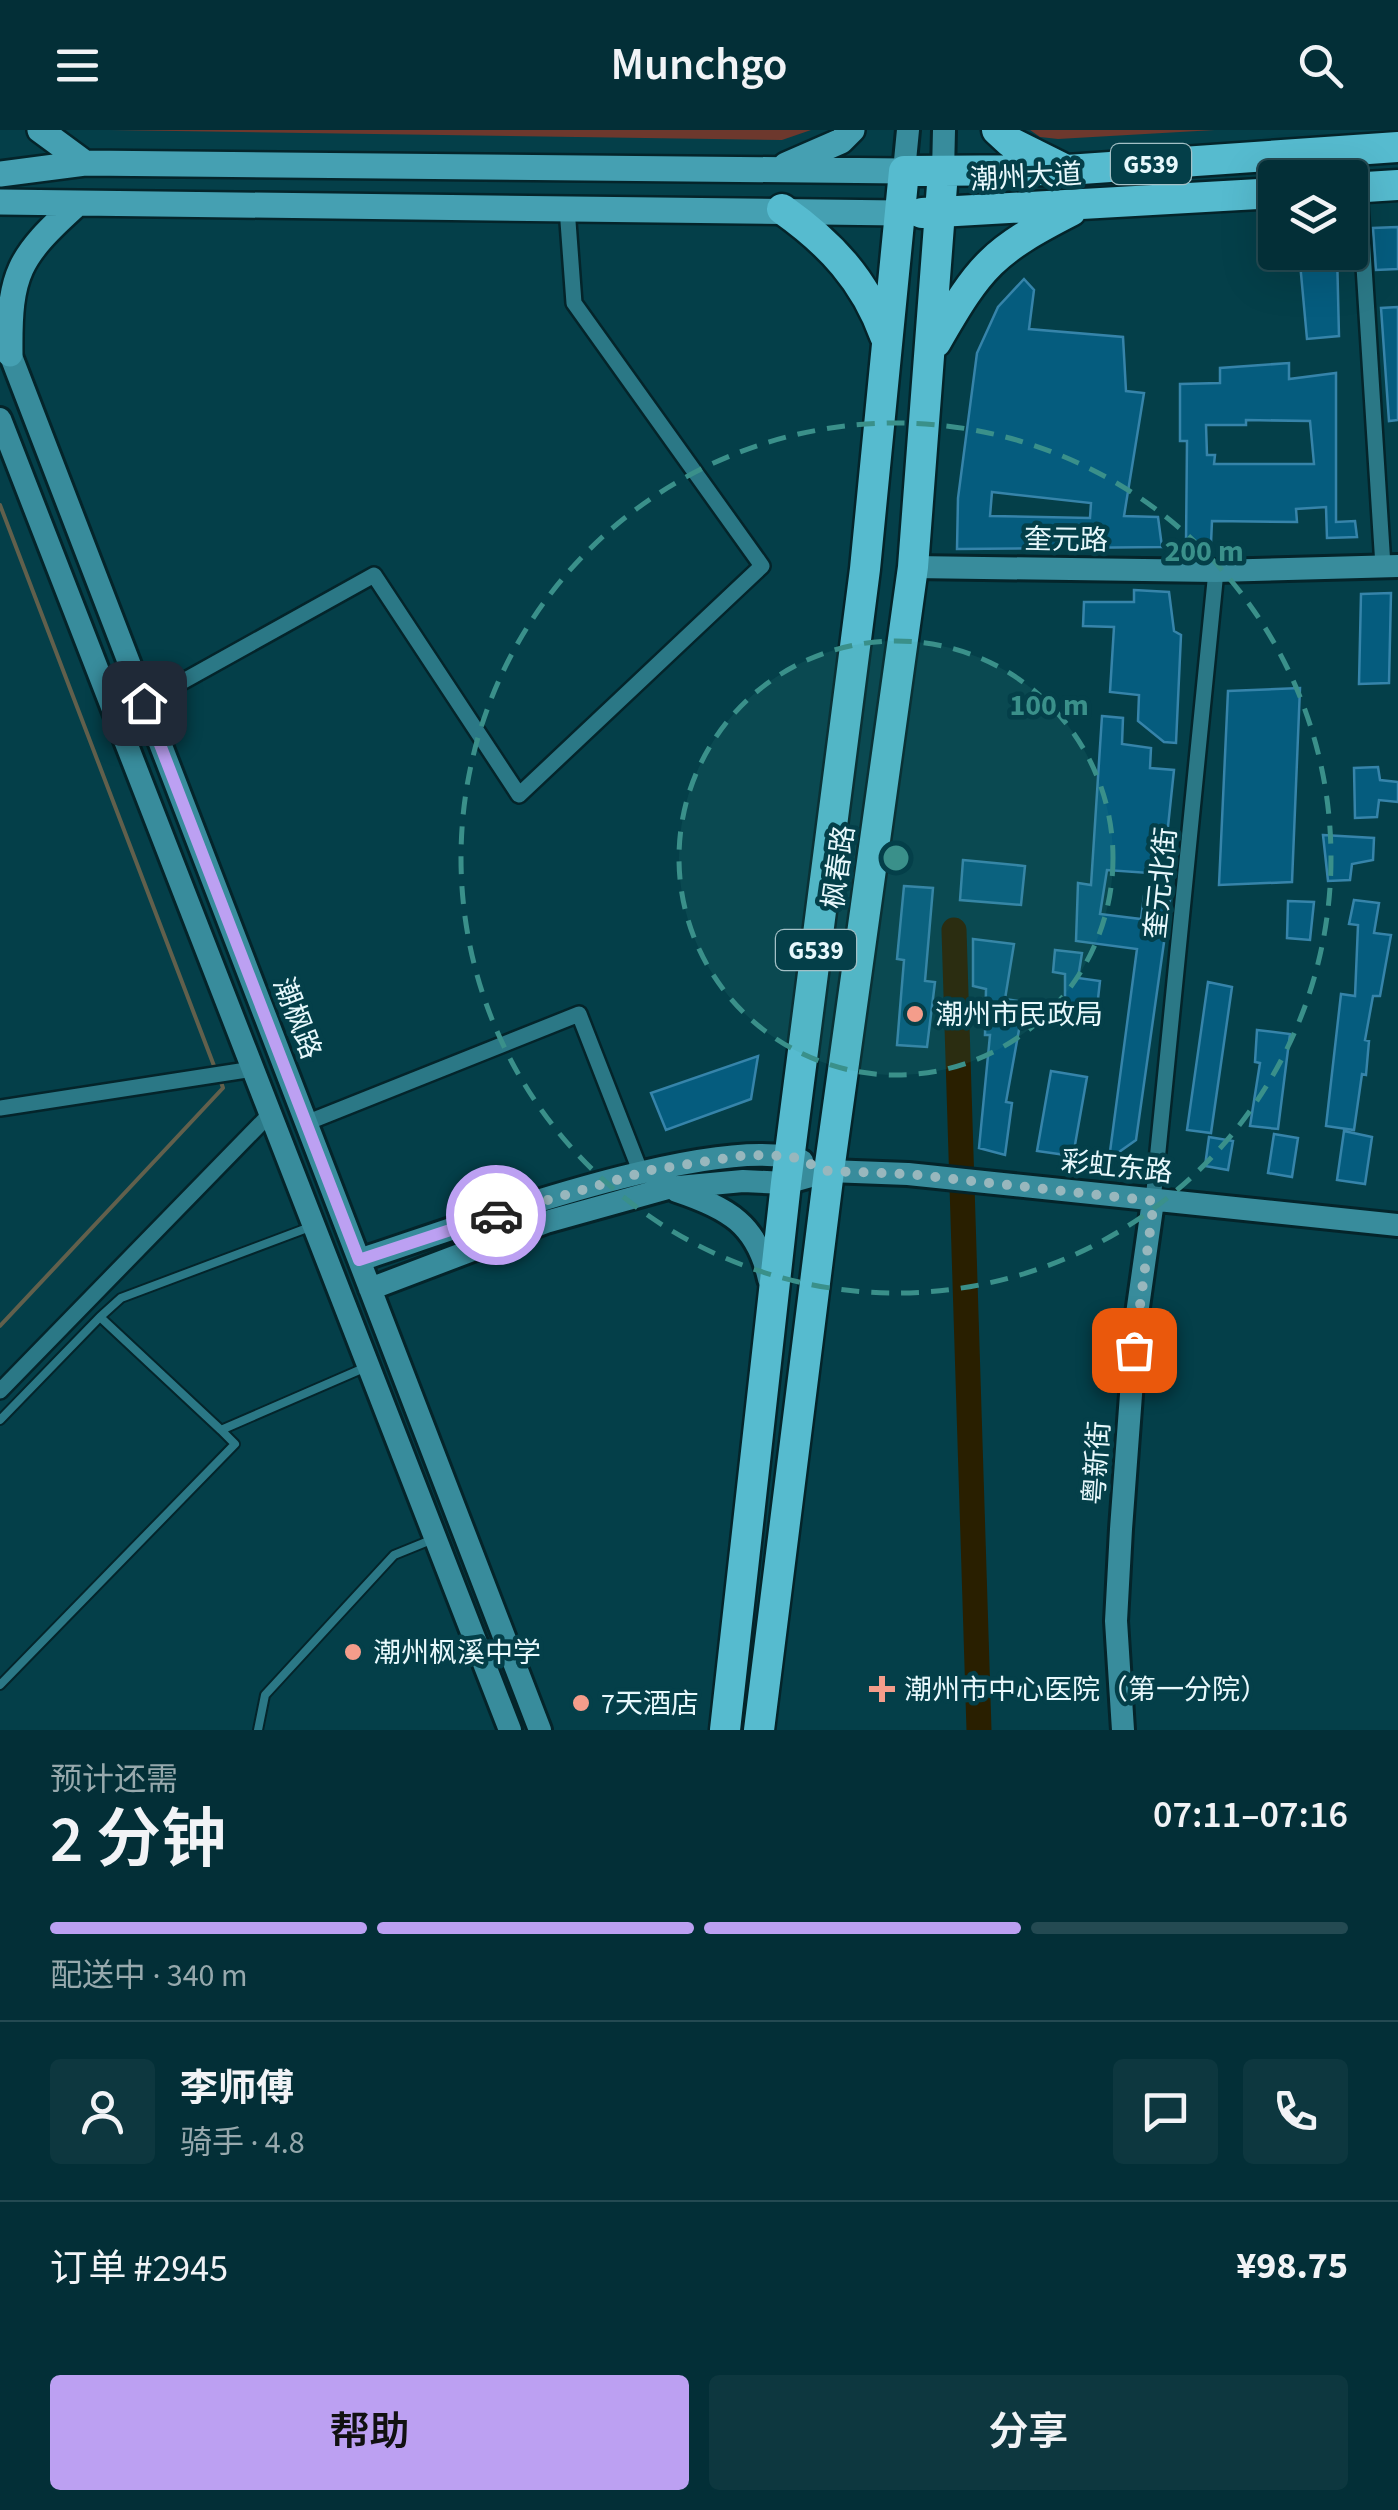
<!DOCTYPE html>
<html lang="zh">
<head>
<meta charset="utf-8">
<style>
	body { margin:0; font-family:"Source Sans 3","Noto Sans SC",sans-serif; background:#0d373f; color:#f1f3f6; height:100vh; display:flex; flex-direction:column; font-size:38px; white-space:nowrap }
	* { box-sizing:border-box; margin:0 }
	p { font-size:32px; color:#97a9ad }
	.icon { flex:none; width:55px; height:55px; fill:none; stroke:currentColor; stroke-width:2; stroke-linecap:round; stroke-linejoin:round }
	.map { position:relative; height:1600px; overflow:hidden }
	.sheet { display:flex; flex-direction:column; background:#032f37; flex:1 }
	.sheet>* { flex:none }
	.controls { position:absolute; left:1258px; top:30px; display:grid; gap:20px }
	.controls a { display:grid; place-items:center; width:110px; height:110px; border-radius:10px; background:#032f37; box-shadow:0 10px 40px #0002,0 0 0 2px #244a52; font-size:50px }
	.pin { position:absolute; display:grid; place-items:center; width:85px; height:85px; color:#fff; margin:-42px; border-radius:20px; box-shadow:0 5px 15px #0006 }
	.courier { position:absolute; display:grid; place-items:center; width:100px; height:100px; margin:-50px; border:8px solid #bca0f2; border-radius:50%; background:#fff; color:#222; box-shadow:0 2px 12px #0007 }
	.overview em { font-style:normal; font-weight:600 }
	.overview div { display:flex; flex-direction:column-reverse }
	.overview { display:flex; align-items:center; justify-content:space-between; height:170px; padding:0 50px }
	h1 { font-size:65px; font-weight:600; line-height:75px }
	.bar { display:grid; grid-template-columns:repeat(4,1fr); gap:15px 10px; align-content:center; height:120px; padding:0 50px }
	.bar i { height:12px; border-radius:8px; background:#244a52 }
	.bar .selected { background:#bca0f2 }
	.bar p { grid-column:span 4 }
	.line { display:flex; align-items:center; gap:25px; padding:0 50px; border-top:2px solid #244a52 }
	.line div { flex:1 }
	.round { display:grid; place-items:center; flex:none; width:105px; height:105px; border-radius:10px; background:#0d373f }
	.cta { display:flex; gap:20px; margin-top:auto; padding:20px 50px }
	.cta a { flex:1; height:115px; border-radius:10px; background:#bca0f2; color:#111; font-size:40px; font-weight:600; line-height:115px; text-align:center }
	.cta a+a { background:#0d373f; color:#f1f3f6 }
	header { display:flex; justify-content:space-between; align-items:center; height:130px; padding:0 50px; background:#032f37; font-size:45px; font-weight:600 }
	.map>svg:first-child { display:block }
	.green { fill:#6d382d }
	.lines { fill:none; stroke-linecap:round; stroke-linejoin:round }
	.stream { stroke:#62604c; stroke-width:4 }
	.river { stroke:#291f00; stroke-width:25 }
	.building { fill:#055c7e; stroke:#3684aa; stroke-width:2.5; fill-rule:evenodd }
	.lane-casing { stroke:#04242a; stroke-width:12 }
	.street-casing { stroke:#04242a; stroke-width:20 }
	.secondary-casing { stroke:#04242a; stroke-width:28 }
	.primary-casing { stroke:#04242a; stroke-width:30 }
	.highway-casing { stroke:#04242a; stroke-width:35 }
	.lane { stroke:#2b7886; stroke-width:8 }
	.street { stroke:#2b7886; stroke-width:15 }
	.secondary { stroke:#388c9c; stroke-width:22 }
	.primary { stroke:#45a0b2; stroke-width:25 }
	.highway { stroke:#56bbcf; stroke-width:30 }
	.done { stroke:#98b7bd; stroke-width:10; stroke-dasharray:0 18 }
	.route { stroke:#bca0f2; stroke-width:12 }
	.ring { fill:none; stroke:#3a908a; stroke-width:5; stroke-dasharray:18 12 }
	.poi-dot { fill:#f49d8b; stroke:#043f49; stroke-width:4 }
	.labels { text-anchor:middle; stroke-width:9; stroke-linejoin:round; paint-order:stroke }
	.shield { fill:#043f49; stroke:#a3c0c6; stroke-width:2.5 }
	.shield-label { font-size:25px; font-weight:bold; fill:#e7f8fc }
	.street-label { font-size:28px; fill:#e7f8fc; stroke:#043f49 }
	.poi-label { font-size:28px; fill:#e7f8fc; stroke:#043f49; text-anchor:start }
	.centre { fill:#3a908a; stroke:#043f49; stroke-width:5 }
	.ring-label { font-size:30px; text-anchor:middle; font-weight:bold; fill:#3a908a; stroke:#043f49; stroke-width:9; stroke-linejoin:round; paint-order:stroke }
</style>
</head>
<body>
<header><svg class="icon" aria-label="menu" viewBox="0 0 24 24"><path d="M4 6h16M4 12h16M4 18h16"/></svg>Munchgo<svg class="icon" aria-label="search" viewBox="0 0 24 24"><circle cx="10" cy="10" r="6"/><path d="M15 15l6 6"/></svg></header>
<div class="map">
<svg width="1398" height="1600" viewBox="0 0 1398 1600">
	<rect width="100%" height="100%" fill="#043f49"/>
	<path class="green" d="M110 0H811L782 10Z
		M1030 0H1215L1058 9 1040 7Z"/>
	<g class="lines">
		<path class="stream" d="M0 375 216 941
			M0 1196 223 958 220 949"/>
		<path class="river" d="M954 800 979 1600"/>
	</g>
	<path class="building" d="M1398 97V139L1376 140 1373 98Z
		M1299 122H1337L1339 206 1307 209Z
		M1024 149 1034 160 1029 199 1123 207 1126 261 1144 263 1124 386 1158 387 1162 417 957 419 958 368 977 223 998 177ZM992 362 1091 373 1090 388 990 386Z
		M1398 177V290L1389 291 1381 178Z
		M1289 233V249L1336 243V392L1355 391 1357 407 1327 408 1326 377 1296 379 1297 392 1212 391 1211 413 1186 414 1187 311H1180V254L1220 253V238ZM1246 290 1310 291 1314 334H1214L1215 325H1207L1206 295H1246Z
		M1134 460 1169 462 1174 501 1181 505 1176 613 1164 612 1138 591 1139 565 1110 562 1114 497 1083 496 1084 472H1134Z
		M1391 463 1389 553 1359 554 1361 464Z
		M1300 558 1292 752 1219 755 1228 561Z
		M1102 586 1123 588 1122 614 1151 618 1150 638 1174 640 1163 744 1107 740 1100 784 1141 789 1144 766 1170 770 1136 1010 1109 1029 1137 819 1076 811 1078 753 1091 755Z
		M1378 637 1380 650 1398 652V672L1379 670 1377 687 1355 688 1354 638Z
		M1323 705 1374 708 1373 730 1352 734 1350 750 1328 751Z
		M963 730 1025 736 1021 775 960 770Z
		M904 756 933 758 925 851 935 852 927 917 897 915 904 830 897 829Z
		M1354 770 1379 773 1374 803 1391 805 1380 866H1373L1365 910 1369 911 1366 945 1362 944 1354 1000 1326 996 1341 864 1355 866 1358 795 1349 794Z
		M1288 771 1314 772 1310 810 1287 808Z
		M973 809 1014 814 1005 869 1024 872 1006 972 1012 973 1005 1025 979 1018 990 905H985L986 859 973 856Z
		M1055 820 1082 823 1078 848 1100 851 1097 878 1065 875V844L1053 842Z
		M1208 852 1232 857 1211 1003 1187 1000Z
		M1257 900 1290 904 1278 999 1250 996 1260 933 1255 932Z
		M758 926 751 969 666 1000 651 963Z
		M1051 941 1087 947 1073 1026 1037 1021Z
		M1344 1001 1372 1007 1365 1054 1337 1050Z
		M1274 1004 1298 1008 1292 1047 1268 1043Z
		M1209 1007 1233 1011 1228 1040 1205 1036Z"/>
	<g class="lines">
		<defs>
			<path id="lane" d="M310 1097 121 1168 100 1187 221 1300 364 1238
				M0 1290 100 1187
				M0 1555 235 1314 221 1300
				M258 1600 265 1565 394 1425 431 1410"/>
			<path id="street" d="M1359 58 1383 436
				M144 573 374 445 519 665 762 436 574 173 567 78
				M0 978 253 939
				M306 993 579 884 641 1043
				M1153 1071 1216 441
				M0 1261 270 984"/>
			<path id="secondary" d="M904 41 908 0
				M943 42 944 0
				M4 208 540 1600
				M0 289 510 1600
				M913 437 1216 441 1398 436
				M677 1061C728 1078 757 1094 769 1149
				M359 1130C449 1101 720 999 802 1031
				M370 1159 546 1092 668 1058 743 1051 786 1053 829 1041 908 1044 1398 1095
				M1123 1600 1116 1491 1121 1399 1137 1184 1153 1071"/>
			<path id="primary" d="M40 0 85 33
				M786 35 841 11 852 0
				M0 44 85 33 904 41
				M0 72 899 83
				M10 224C9 143 18 127 78 73"/>
			<path id="highway" d="M997 0 1010 12 1060 37
				M1350 58 1398 55
				M782 79C830 113 865 150 885 206
				M922 83 1275 63
				M936 212C980 135 993 121 1071 81
				M725 1600 786 1053 865 439 904 41 1067 40 1398 17
				M759 1600 829 1041 913 437 943 42"/>
		</defs>
		<use href="#lane" class="lane-casing"/>
		<use href="#street" class="street-casing"/>
		<use href="#secondary" class="secondary-casing"/>
		<use href="#primary" class="primary-casing"/>
		<use href="#highway" class="highway-casing"/>
		<use href="#lane" class="lane"/>
		<use href="#street" class="street"/>
		<use href="#secondary" class="secondary"/>
		<use href="#primary" class="primary"/>
		<use href="#highway" class="highway"/>
	</g>
	<g class="lines">
		<path class="done" d="M496 1085 651 1040 747 1025 790 1026 828 1041 908 1044 1154 1071 1134 1220"/>
		<path class="route" d="M144 573 359 1130 496 1085"/>
	</g>
	<circle cx="896" cy="728" r="217" fill="#3a908a" fill-opacity=".12"/>
	<g class="ring">
		<circle cx="896" cy="728" r="217"/>
		<circle cx="896" cy="728" r="435"/>
	</g>
	<g class="poi-dot">
		<circle cx="915" cy="884" r="10"/>
		<circle cx="353" cy="1522" r="10"/>
		<path d="M877 1544h10v10h10v10h-10v10h-10v-10h-10v-10h10z"/>
		<circle cx="581" cy="1573" r="10"/>
	</g>
	<g class="labels">
		<g class="shield">
			<rect x="1111" y="14" width="80" height="40" rx="8"/>
			<rect x="776" y="800" width="80" height="40" rx="8"/>
		</g>
		<g class="shield-label">
			<text x="1151" y="43">G539</text>
			<text x="816" y="829">G539</text>
		</g>
		<g class="street-label">
			<text transform="translate(1026 46) rotate(-3)" y="10">潮州大道</text>
			<text transform="translate(1066 409) rotate(1)" y="10">奎元路</text>
			<text transform="translate(838 737) rotate(-82)" y="10">枫春路</text>
			<text transform="translate(1160 753) rotate(-84)" y="10">奎元北街</text>
			<text transform="translate(298 888) rotate(69)" y="10">潮枫路</text>
			<text transform="translate(1117 1036) rotate(6)" y="10">彩虹东路</text>
			<text transform="translate(1096 1333) rotate(-86)" y="10">粤新街</text>
		</g>
		<g class="poi-label">
			<text x="935" y="894">潮州市民政局</text>
			<text x="373" y="1532">潮州枫溪中学</text>
			<text x="904" y="1569">潮州市中心医院（第一分院）</text>
			<text x="601" y="1583">7天酒店</text>
		</g>
	</g>
	<circle cx="896" cy="728" r="15" class="centre"/>
	<g class="ring-label">
		<text x="1204" y="431">200 m</text>
		<text x="1049" y="585">100 m</text>
	</g>
</svg>
<div class="controls">
<a><svg class="icon" aria-label="layers" viewBox="0 0 24 24"><path d="M12 4l9 5-9 5-9-5zM3 14l9 5 9-5"/></svg></a>
</div>
<div class="pin" style="left:1134px;top:1220px;background:#ea580c"><svg class="icon" aria-label="bag" viewBox="0 0 24 24"><path d="M5 8h14l-1 12H6zM9 8a3 3 0 0 1 6 0"/></svg></div>
<div class="pin" style="left:144px;top:573px;background:#1f2937"><svg class="icon" aria-label="home" viewBox="0 0 24 24"><path d="M3 11l9-7 9 7M6 9v11h12V9"/></svg></div>
<div class="courier" style="left:496px;top:1085px"><svg class="icon" aria-label="car" viewBox="0 0 24 24"><path d="M5 17H2v-5l4-1 3-4h7l3 4 3 1v5h-3M9 17h6M6 11h13"/><circle cx="7" cy="17" r="2"/><circle cx="17" cy="17" r="2"/></svg></div>
</div>
<section class="sheet">
<div class="overview"><div><h1>2 分钟</h1><p>预计还需</p></div><em>07:11–07:16</em></div>
<div class="bar"><i class="selected"></i><i class="selected"></i><i class="selected"></i><i></i><p>配送中 · 340 m</p></div>
<div class="line" style="height:180px"><a class="round"><svg class="icon" aria-label="person" viewBox="0 0 24 24"><circle cx="12" cy="8" r="4"/><path d="M4 21q1-7 8-7t8 7"/></svg></a><div><b>李师傅</b><p>骑手 · 4.8</p></div><a class="round"><svg class="icon" aria-label="chat" viewBox="0 0 24 24"><path d="M4 5h16v11H9l-5 4z"/></svg></a><a class="round"><svg class="icon" aria-label="phone" viewBox="0 0 24 24"><path d="M5 4h4l2 5-3 2q2 4 5 5l2-3 5 2v4C11 20 4 13 5 4z"/></svg></a></div>
<div class="line" style="height:130px"><div>订单 #2945</div><b>¥98.75</b></div>
<div class="cta"><a>帮助</a><a>分享</a></div>
</section>
</body>
</html>
